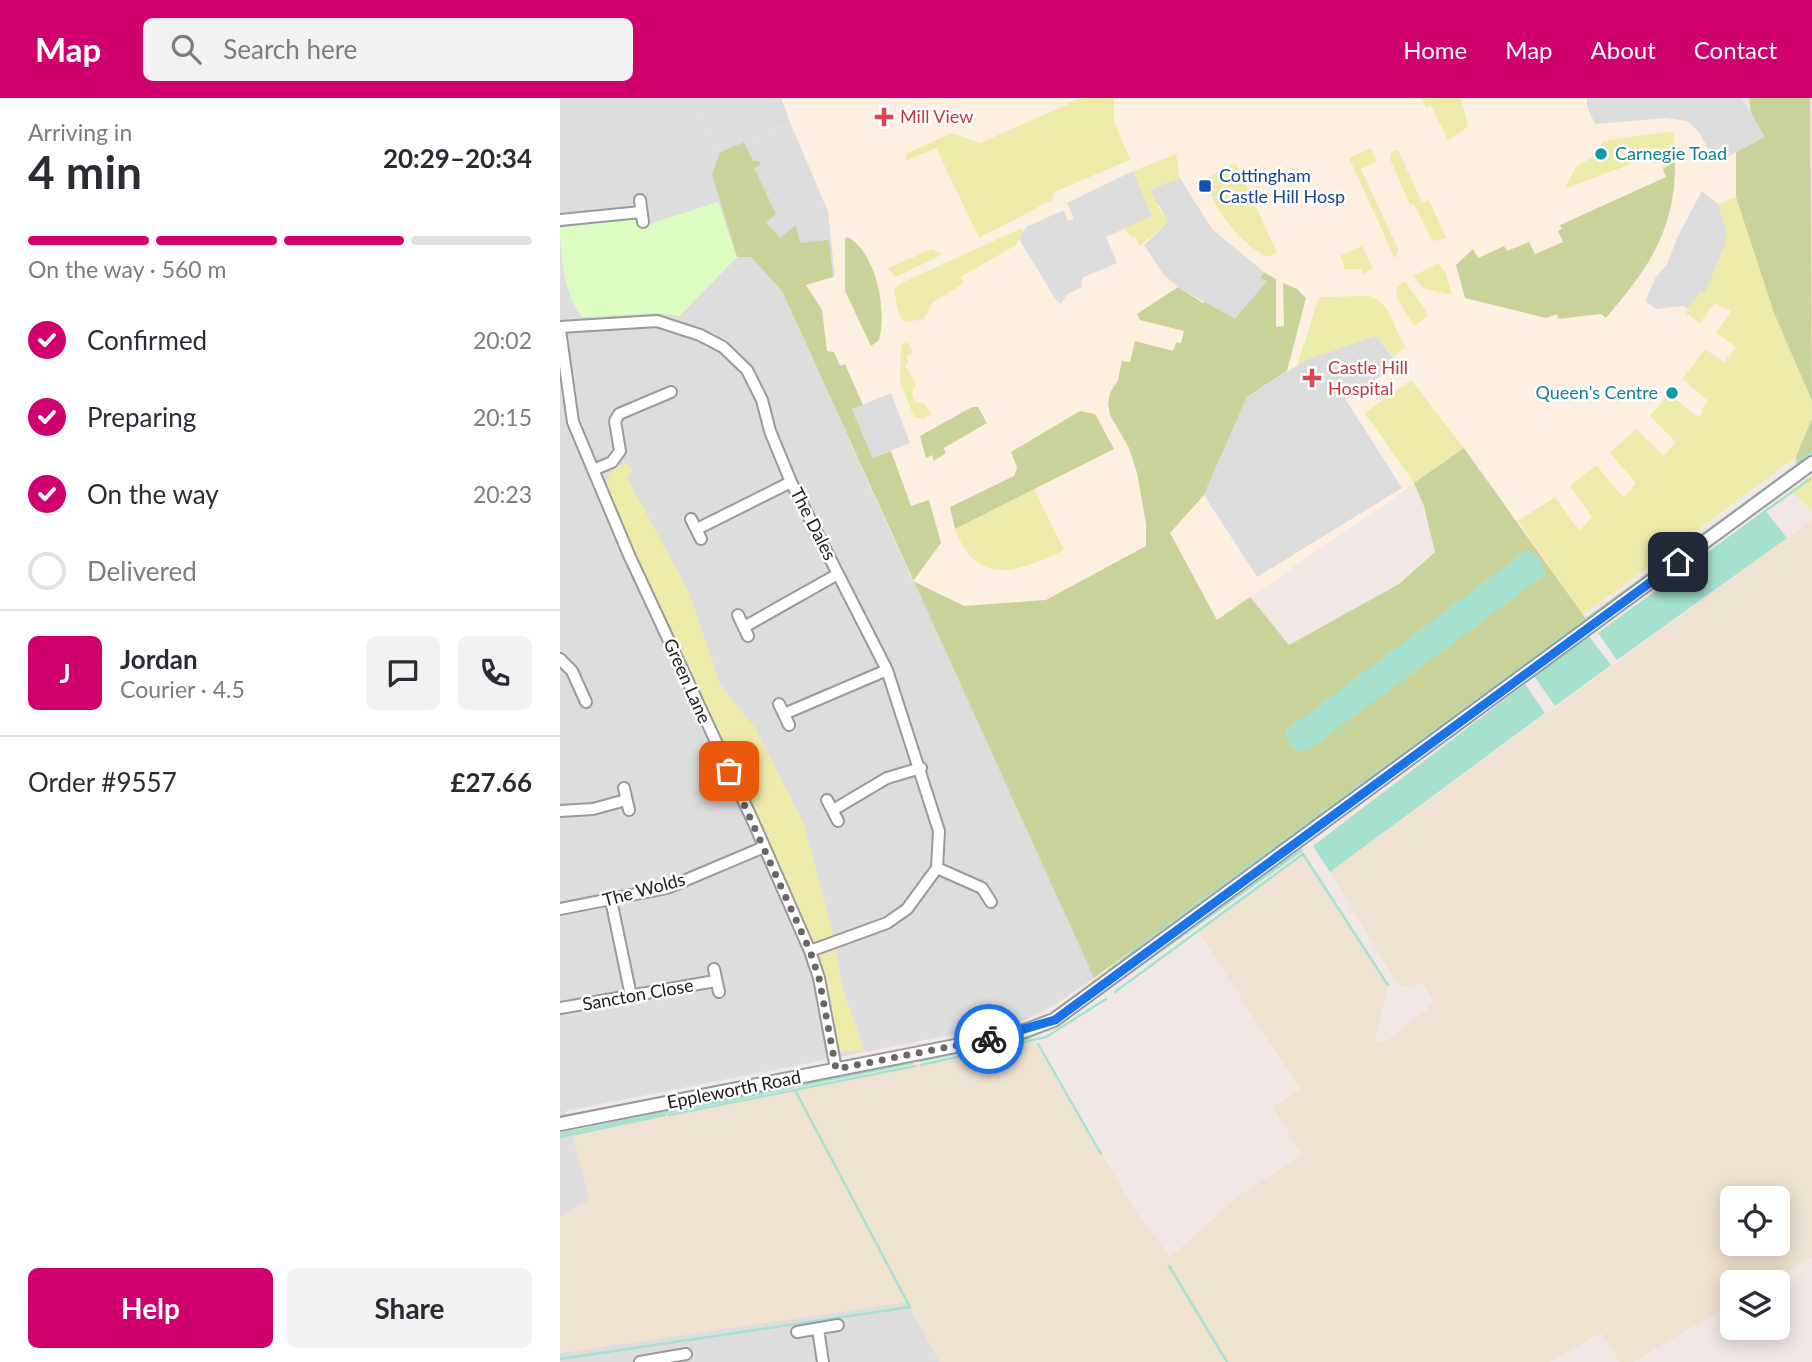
<!DOCTYPE html>
<html lang="en">
<head>
<meta charset="utf-8">
<style>
	body { margin:0; font-family:Lato,sans-serif; background:#f2f2f3; color:#2b2b33; height:100vh; display:flex; flex-direction:column; font-size:26px; white-space:nowrap }
	* { box-sizing:border-box; margin:0 }
	p { font-size:23px; color:#7c7c81 }
	.icon { flex:none; width:38px; height:38px; fill:none; stroke:currentColor; stroke-width:2; stroke-linecap:round; stroke-linejoin:round }
	.map { position:relative; flex:1; overflow:hidden }
	.drawer { display:flex; flex-direction:column; background:#fff; width:560px }
	.drawer>* { flex:none }
	.fabs { position:absolute; left:1160px; top:1088px; display:grid; gap:14px }
	.fabs a { display:grid; place-items:center; width:70px; height:70px; border-radius:10px; background:#fff; box-shadow:0 4px 18px #0003; font-size:35px }
	.pin { position:absolute; display:grid; place-items:center; width:60px; height:60px; color:#fff; margin:-30px; border-radius:14px; box-shadow:0 4px 10px #0006 }
	.courier { position:absolute; display:grid; place-items:center; width:70px; height:70px; margin:-35px; border:5px solid #1a73e8; border-radius:50%; background:#fff; color:#222; box-shadow:0 2px 9px #0007 }
	.head em { font-style:normal; font-weight:700 }
	.head div { display:flex; flex-direction:column-reverse }
	.head { display:flex; align-items:center; justify-content:space-between; height:119px; padding:0 28px }
	h1 { font-size:46px; font-weight:700; line-height:52px }
	.bar { display:grid; grid-template-columns:repeat(4,1fr); gap:10px 7px; align-content:center; height:84px; padding:0 28px }
	.bar i { height:9px; border-radius:5px; background:#e1e1e2 }
	.bar .current { background:#d0006f }
	.bar p { grid-column:span 4 }
	.line { display:flex; align-items:center; gap:18px; padding:0 28px; border-top:2px solid #e1e1e2 }
	.line div { flex:1 }
	.round { display:grid; place-items:center; flex:none; width:74px; height:74px; border-radius:10px; background:#f2f2f3 }
	ol { padding:0 28px; list-style:none }
	li { display:flex; align-items:center; gap:21px; height:77px }
	li p { margin-inline-start:auto }
	li .icon { padding:7px; border-radius:50%; background:#d0006f; color:#fff; stroke-width:4 }
	li:last-child { color:#7c7c81 }
	li i { width:38px; height:38px; border:4px solid #e1e1e2; border-radius:50% }
	.cta { display:flex; gap:14px; margin-top:auto; padding:14px 28px }
	.cta a { flex:1; height:80px; border-radius:10px; background:#d0006f; color:#fff; font-size:28px; font-weight:700; line-height:80px; text-align:center }
	.cta a+a { background:#f2f2f3; color:#2b2b33 }
	header { display:flex; align-items:center; gap:42px; box-sizing:border-box; height:98px; padding:0 35px; background:#d0006f; color:#fff }
	header strong { font-size:33px }
	nav { display:flex; gap:38px; margin-inline-start:auto; font-size:24px }
	.search { width:490px; height:63px; background:#f2f2f3; display:flex; align-items:center; gap:18px; box-sizing:border-box; padding:0 24px; border-radius:10px; color:#7c7c81; font-size:26px }
	main { display:flex; flex:1; min-height:0 }
	.map>svg:first-child { display:block }
	.residential { fill:#deddde }
	.education { fill:#ffefe1 }
	.farmland { fill:#f0e2d1; fill-rule:evenodd }
	.grass { fill:#edebaa }
	.forest { fill:#c9d299 }
	.park { fill:#ddfcc2 }
	.parking { fill:#dcdcdc }
	.water { fill:#a5e1ce }
	.lines { fill:none; stroke-linecap:round; stroke-linejoin:round }
	.stream { stroke:#a5e1ce; stroke-width:2.5 }
	.minor-casing { stroke:#9a9a9a; stroke-width:14 }
	.tertiary-casing { stroke:#9a9a9a; stroke-width:16 }
	.minor { stroke:#fff; stroke-width:10 }
	.tertiary { stroke:#fff; stroke-width:12 }
	.done { stroke:#696665; stroke-width:7; stroke-dasharray:0 12.6 }
	.route { stroke:#1a73e8; stroke-width:9 }
	.health-dot { fill:#e0444e; stroke:#fff; stroke-width:2.5 }
	.culture-dot { fill:#0f9aa8; stroke:#fff; stroke-width:2.5 }
	.transit-dot { fill:#1a4fb4; stroke:#fff; stroke-width:2.5 }
	.labels { text-anchor:middle; stroke-width:5; stroke-linejoin:round; paint-order:stroke }
	.health-label { font-size:18px; fill:#be3a42; stroke:#fff; text-anchor:start }
	.culture-label { font-size:18px; fill:#0d838f; stroke:#fff; text-anchor:start }
	.transit-label { font-size:18px; fill:#164399; stroke:#fff; text-anchor:start }
	.street-label { font-size:18px; fill:#202020; stroke:#fff }
</style>
</head>
<body>
<header>
<strong>Map</strong>
<div class="search"><svg class="icon" aria-label="search" viewBox="0 0 24 24"><circle cx="10" cy="10" r="6"/><path d="M15 15l6 6"/></svg>Search here</div>
<nav><a>Home</a><a>Map</a><a>About</a><a>Contact</a></nav>
</header>
<main>
<section class="drawer">
<div class="head"><div><h1>4 min</h1><p>Arriving in</p></div><em>20:29–20:34</em></div>
<div class="bar"><i class="current"></i><i class="current"></i><i class="current"></i><i></i><p>On the way · 560 m</p></div>
<ol>
<li><svg class="icon" aria-label="check" viewBox="0 0 24 24"><path d="M5 12l5 5 9-10"/></svg>Confirmed<p>20:02</p></li>
<li><svg class="icon" aria-label="check" viewBox="0 0 24 24"><path d="M5 12l5 5 9-10"/></svg>Preparing<p>20:15</p></li>
<li><svg class="icon" aria-label="check" viewBox="0 0 24 24"><path d="M5 12l5 5 9-10"/></svg>On the way<p>20:23</p></li>
<li><i></i>Delivered</li>
</ol>
<div class="line" style="height:126px"><b class="round" style="background:#d0006f;color:#fff">J</b><div><b>Jordan</b><p>Courier · 4.5</p></div><a class="round"><svg class="icon" aria-label="chat" viewBox="0 0 24 24"><path d="M4 5h16v11H9l-5 4z"/></svg></a><a class="round"><svg class="icon" aria-label="phone" viewBox="0 0 24 24"><path d="M5 4h4l2 5-3 2q2 4 5 5l2-3 5 2v4C11 20 4 13 5 4z"/></svg></a></div>
<div class="line" style="height:91px"><div>Order #9557</div><b>£27.66</b></div>
<div class="cta"><a>Help</a><a>Share</a></div>
</section>
<div class="map">
<svg width="1252" height="1264" viewBox="0 0 1252 1264">
	<rect width="100%" height="100%" fill="#f1e8e6"/>
	<path class="residential" d="M0 0H136L160 54 230 24 268 113 275 178 222 193 534 880 496 906 466 922 6 1013 30 1102 0 1118Z
		M347 1204 380 1264H0V1255Z"/>
	<path class="education" d="M136 0H1176V99L1214 215 1252 303V320L1236 359 1023 517 904 351 657 522 610 435 486 502 404 508 353 483 222 193 275 178 268 113 230 24 160 54Z"/>
	<path class="farmland" d="M1252 422V1159L1209 1185H1172V1206L1073 1264H1060L1041 1235 990 1264H380L347 1204 0 1255V1118L30 1102 12 1036 475 942 577 1115 610 1159 682 1095 742 1057 713 1009 740 991 638 833 743 756 828 887 814 944 828 942 867 911 873 903 863 885 839 889 770 774ZM1172 1101H1218V1146H1172Z"/>
	<path class="grass" d="M522 0H554V23L570 62 494 94 492 102 419 140 376 50 345 63 347 55 392 35 420 45Z
		M862 0H901L908 29 888 42 871 8 866 10Z
		M1106 34 1114 35 1115 62 1103 71 1101 66 1091 65 1087 60 1004 91 1016 69 1034 58 1043 43Z
		M811 50 817 63 801 71 838 151 835 161 789 60Z
		M838 52 862 104 869 102 886 140 876 143 871 141 854 106 850 107 830 61 831 55Z
		M616 56 620 80 608 86 597 108 608 124 580 148 575 138 571 139 564 130 592 118 573 73Z
		M676 65 717 155 707 159C685 149 646 106 648 80Z
		M1176 99 1214 215 1252 303V320L1236 359 1023 517 958 423 995 399 1019 433 1032 419 1010 388 1036 367 1064 400 1076 385 1050 355 1076 331 1104 358 1116 344 1090 318 1109 296 1138 319 1143 314 1141 312 1148 303 1122 281 1145 251 1164 264 1176 249 1156 235 1171 213 1154 205 1140 225 1126 215 1141 192 1144 194 1167 134 1158 106Z
		M462 130 463 134 456 147 401 179 404 185 373 204 364 221 346 224 340 220 334 192 339 186Z
		M802 148 813 171 802 176 801 171H785L780 158Z
		M372 151 383 156 336 179 328 170Z
		M878 165 886 175 892 197 863 190 853 178Z
		M845 183 869 218 854 228 836 198 837 190Z
		M809 198C834 206 832 232 846 249L834 259 816 238 737 268 758 202 761 199Z
		M348 244 353 254 346 258 349 264 345 267 356 287 352 296 355 304 364 305 371 316 363 321 354 319 340 283 341 247Z
		M851 282 904 350 854 385 805 315Z
		M66 366 73 371 67 380 128 492 160 586 195 630 244 726 275 843 281 884 304 952 272 954 259 880 42 395 52 369Z
		M1252 377V413L1230 392Z
		M474 391 504 452C459 474 416 490 395 431Z"/>
	<path class="forest" d="M1189 0H1250L1252 303 1214 215 1176 99V54L1204 39 1191 15Z
		M184 44 193 63H199L200 67 194 70 216 116 206 124 220 140 236 127 240 145 269 142 273 179 246 187 262 212 267 253 274 254 280 268 285 266 303 307 292 311 313 360 331 353 351 408 369 402 381 445 353 483 404 508 486 502 586 448V426L577 375 569 350 550 317 548 305 550 295 558 282 562 263 570 264 575 243 613 253 616 244 621 245 624 233 580 222 577 216 618 189 643 205 706 183 700 180 704 174 716 181V229L724 228 723 185 737 191 746 200 727 273 687 299 644 397 610 435 657 522 690 499 729 547 839 486 875 454 864 408 854 385 904 350 1026 521 534 880 222 193 191 159H177L152 76 160 54Z
		M1115 62C1116 132 1089 169 1046 220L1041 216 998 221 997 216 986 220 905 200 896 167 913 151 918 160 944 148 947 153 969 144 975 156 1003 144 998 133 1002 131 1000 127 1106 79 1103 71Z
		M288 139C317 156 327 213 319 242L311 248 285 193V140Z
		M412 309H418L427 325 384 350 386 355 374 363 372 357 366 360 360 338Z
		M520 313 535 316 554 351 395 431 390 409 454 378 457 369 451 354Z
		M1252 320V355L1237 367 1236 359Z"/>
	<path class="park" d="M158 104 177 159 120 218 96 215 22 219C5 199 0 157 0 130L73 119 83 128Z"/>
	<path class="parking" d="M136 0H221L230 24 160 54Z
		M1027 0H1182L1205 39 1156 65 1139 34 1127 23 1106 20 1035 26 1027 8Z
		M573 73 592 118 546 139 557 165 522 180V189L506 197 501 206 496 202 459 141 466 129 504 112 508 123 514 121 507 105Z
		M620 80 652 131 704 174 700 180 707 183 675 221 618 189 604 177 584 147 608 124 590 92Z
		M1142 93 1158 106 1167 134 1165 146 1145 195 1141 193 1128 211 1123 208 1096 211 1085 203 1096 179 1107 166 1118 138Z
		M816 238 838 266 786 302 842 390 697 479 644 397 687 299 746 262Z
		M81 269 106 280V286L57 309 53 274Z
		M331 295 350 345 313 360 292 311Z"/>
	<path class="water" d="M1205 412 1227 440 1057 562 1038 535Z
		M968 451 980 460 986 476 750 651 738 654 727 643 726 632Z
		M1028 537 1051 567 995 608 974 578Z
		M965 586 985 615 770 774 753 748Z"/>
	<g class="lines">
		<path class="stream" d="M1237 365 1252 355
			M1204 414 1250 381
			M571 854 1237 367
			M548 873 573 854
			M555 894 743 756 828 887
			M500 925 742 752
			M478 946 541 1056
			M360 963 468 940 494 928
			M361 967 486 939 546 901
			M109 1017 355 968
			M0 1036 352 965
			M0 1039 105 1017
			M609 1168 667 1264
			M0 1261 350 1209 235 992"/>
		<defs>
			<path id="minor" d="M80 102 83 124
				M0 122 81 114
				M0 229 97 223 140 237 163 249 187 272 202 302 210 333 231 384 327 572 379 733 377 770 347 811 327 825 250 853
				M0 232 13 324 69 457 193 723 250 853 259 880 276 971
				M33 372 52 364 60 353 55 323 59 316 111 294
				M131 421 141 441
				M137 431 231 384
				M178 517 188 538
				M184 529 278 476
				M0 561 12 573 26 604
				M219 606 229 627
				M224 616 327 572
				M64 690 69 712
				M267 702 278 723
				M273 712 327 680 361 670
				M0 713 33 711 66 702
				M377 770 422 790 431 804
				M51 802 71 898
				M0 811 107 790 204 749
				M154 871 159 894
				M0 910 155 883
				M258 1231 263 1264
				M237 1234 278 1227
				M80 1264 126 1256"/>
			<path id="tertiary" d="M0 1026 456 936 494 922 1252 365"/>
		</defs>
		<use href="#minor" class="minor-casing"/>
		<use href="#tertiary" class="tertiary-casing"/>
		<use href="#minor" class="minor"/>
		<use href="#tertiary" class="tertiary"/>
	</g>
	<g class="lines">
		<path class="done" d="M169 673 250 853 259 880 276 971 429 941"/>
		<path class="route" d="M429 941 495 922 1118 464"/>
	</g>
	<g class="health-dot">
		<path d="M320.5 8.5h7v7h7v7h-7v7h-7v-7h-7v-7h7z"/>
		<path d="M748.5 269.5h7v7h7v7h-7v7h-7v-7h-7v-7h7z"/>
	</g>
	<g class="culture-dot">
		<circle cx="1041" cy="56" r="7"/>
		<circle cx="1112" cy="295" r="7"/>
	</g>
	<rect class="transit-dot" x="638" y="81" width="14" height="14" rx="3.5"/>
	<g class="labels">
		<g class="health-label">
			<text x="340" y="25">Mill View</text>
			<text x="768" y="276">Castle Hill<tspan x="768" dy="21">Hospital</tspan></text>
		</g>
		<g class="culture-label">
			<text x="1055" y="62">Carnegie Toad</text>
			<text x="1098" y="301" text-anchor="end">Queen's Centre</text>
		</g>
		<g class="transit-label">
			<text x="659" y="84">Cottingham<tspan x="659" dy="21">Castle Hill Hosp</tspan></text>
		</g>
		<g class="street-label">
			<text transform="translate(253 426) rotate(63)" y="6">The Dales</text>
			<text transform="translate(127 583) rotate(66)" y="6">Green Lane</text>
			<text transform="translate(84 792) rotate(-15)" y="6">The Wolds</text>
			<text transform="translate(78 897) rotate(-10)" y="6">Sancton Close</text>
			<text transform="translate(174 992) rotate(-11)" y="6">Eppleworth Road</text>
		</g>
	</g>
</svg>
<div class="fabs">
<a><svg class="icon" aria-label="locate" viewBox="0 0 24 24"><circle cx="12" cy="12" r="6"/><path d="M12 2v4M12 18v4M2 12h4M18 12h4"/></svg></a>
<a><svg class="icon" aria-label="layers" viewBox="0 0 24 24"><path d="M12 4l9 5-9 5-9-5zM3 14l9 5 9-5"/></svg></a>
</div>
<div class="pin" style="left:169px;top:673px;background:#ea580c"><svg class="icon" aria-label="bag" viewBox="0 0 24 24"><path d="M5 8h14l-1 12H6zM9 8a3 3 0 0 1 6 0"/></svg></div>
<div class="pin" style="left:1118px;top:464px;background:#1f2937"><svg class="icon" aria-label="home" viewBox="0 0 24 24"><path d="M3 11l9-7 9 7M6 9v11h12V9"/></svg></div>
<div class="courier" style="left:429px;top:941px"><svg class="icon" aria-label="bike" viewBox="0 0 24 24"><circle cx="6" cy="16" r="4"/><circle cx="18" cy="16" r="4"/><path d="M6 16l4-8h5l3 8M10 8l3 8H6M13 5h3"/></svg></div>
</div>
</main>
</body>
</html>
